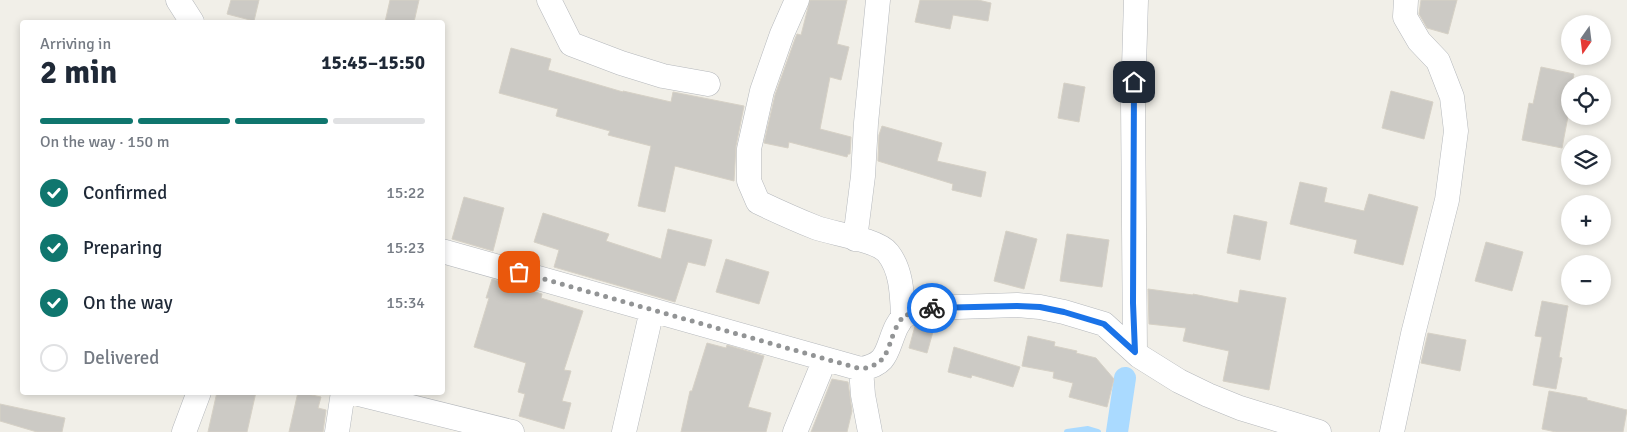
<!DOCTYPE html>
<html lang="en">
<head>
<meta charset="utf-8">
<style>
	body { margin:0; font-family:Signika,sans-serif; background:#f6f6f7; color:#1f2937; height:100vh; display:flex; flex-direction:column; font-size:19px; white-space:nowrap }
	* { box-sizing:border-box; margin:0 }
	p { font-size:16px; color:#747a83 }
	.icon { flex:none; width:28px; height:28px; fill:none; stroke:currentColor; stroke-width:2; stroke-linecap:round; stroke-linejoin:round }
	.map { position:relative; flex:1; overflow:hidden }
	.panel { position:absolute; left:20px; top:20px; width:425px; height:375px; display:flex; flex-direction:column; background:#fff; border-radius:5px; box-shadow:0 2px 8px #0003 }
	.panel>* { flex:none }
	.needle { width:32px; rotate:194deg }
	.controls { position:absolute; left:1561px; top:15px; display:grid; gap:10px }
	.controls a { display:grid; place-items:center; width:50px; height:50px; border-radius:50%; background:#fff; box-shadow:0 2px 8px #0003; font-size:25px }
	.pin { position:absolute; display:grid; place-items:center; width:42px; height:42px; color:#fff; margin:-21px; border-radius:10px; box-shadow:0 2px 8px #0006 }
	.courier { position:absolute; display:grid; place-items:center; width:50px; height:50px; margin:-25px; border:4px solid #1a73e8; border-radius:50%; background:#fff; color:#222; box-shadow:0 1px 6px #0007 }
	.head em { font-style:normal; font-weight:700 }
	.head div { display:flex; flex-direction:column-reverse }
	.head { display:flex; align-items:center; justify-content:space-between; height:85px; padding:0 20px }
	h1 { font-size:32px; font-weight:700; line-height:38px }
	.bar { display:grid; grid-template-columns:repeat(4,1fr); gap:8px 5px; align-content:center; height:60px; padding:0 20px }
	.bar i { height:6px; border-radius:4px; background:#e0e1e3 }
	.bar .active { background:#0f766e }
	.bar p { grid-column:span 4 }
	ol { padding:0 20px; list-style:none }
	li { display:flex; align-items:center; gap:15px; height:55px }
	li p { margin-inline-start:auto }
	li .icon { padding:5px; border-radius:50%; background:#0f766e; color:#fff; stroke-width:4 }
	li:last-child { color:#747a83 }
	li i { width:28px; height:28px; border:2px solid #e0e1e3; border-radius:50% }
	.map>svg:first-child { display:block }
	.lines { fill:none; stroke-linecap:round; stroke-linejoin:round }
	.stream { stroke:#aadaff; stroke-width:6 }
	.canal { stroke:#aadaff; stroke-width:22 }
	.building { fill:#cccac5; stroke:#d6d1c6 }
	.minor-casing { stroke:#b5b8bc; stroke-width:25 }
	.minor { stroke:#fff; stroke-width:24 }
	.done { stroke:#929495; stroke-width:5; stroke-dasharray:0 9 }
	.route { stroke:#1a73e8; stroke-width:6 }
</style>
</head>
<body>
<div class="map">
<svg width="1627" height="432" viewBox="0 0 1627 432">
	<rect width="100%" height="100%" fill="#f1efe8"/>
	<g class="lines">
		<path class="stream" d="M1067 432 1088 429 1098 432"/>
		<path class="canal" d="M1117 432 1125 378"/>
	</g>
	<path class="building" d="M231 0H259L254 21 227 14Z
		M390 0H419L414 22H385Z
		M810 0H847L837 44 849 47 841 80 830 77 820 129 851 137 850 154H848L847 157 789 142 788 148 764 143 775 95 795 39 797 34 801 35Z
		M920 0H978L991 3 988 21 953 15 950 29 915 22Z
		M1421 0H1457L1448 34 1427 28 1419 14Z
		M511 48 551 59 548 70 623 92V91L671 102 673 92 744 106 736 146 734 181 675 166 665 212 638 206 651 146 608 135 610 131 556 116 558 109 499 93Z
		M1541 67 1574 74 1572 84H1570L1566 110 1569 111 1562 148 1522 140 1529 103 1533 104Z
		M1064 83 1085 87 1079 122 1058 118Z
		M1391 91 1433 102 1424 139 1382 128Z
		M882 126 942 143 937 161 986 172 981 197 952 190 953 184 878 161 879 135Z
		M1300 182 1327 188 1324 202 1364 211 1369 194 1418 207 1403 265 1354 253 1357 240 1290 224Z
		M464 197 504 208 493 251 452 239Z
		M543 213 609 234 606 241 661 259 668 229 712 240 705 266 688 262 675 302 554 267 559 250 534 242Z
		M1234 215 1267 222 1260 260 1227 253Z
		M1006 231 1037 239 1024 289 994 281Z
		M1067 234 1109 240 1102 287 1060 281Z
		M1486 242 1523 252 1512 291 1475 281Z
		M726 259 769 272 759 304 716 292Z
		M492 279 542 294 541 298 583 311 564 370 571 371 562 401 571 403 564 429 519 416 525 394 518 392 526 363 474 347 489 298H486Z
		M1148 289 1193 295V294L1238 303 1240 290 1286 298 1269 390 1223 381 1229 351 1183 341 1186 328 1149 324Z
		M1542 301 1568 306 1559 357 1562 358 1556 389 1533 385 1542 337 1535 336Z
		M920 325 934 328 927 353 909 348 915 326Z
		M1428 333 1466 340 1460 371 1421 363Z
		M1028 336 1055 342 1054 346 1077 351 1076 353 1096 358 1114 379 1107 407 1069 397 1073 383 1053 378 1054 372 1022 366Z
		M707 343 726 348 727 345 764 356 748 407 771 413 766 432H681L690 391H692Z
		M954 347 1020 367 1013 387 972 375 971 378 948 372Z
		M832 379 848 382 852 411 847 432H811Z
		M1549 391 1587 398V400L1627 410 1623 432H1556L1542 429Z
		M217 392H256L247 432H208Z
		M298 392 321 397 318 408 326 410 323 432H289Z
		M0 404 65 418 62 432H37L0 421Z"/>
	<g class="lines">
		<defs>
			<path id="minor" d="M178 0 192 22
				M549 0 571 44 621 63 663 76 708 84
				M797 0 782 34 762 91 749 149V181L758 202C777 211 797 220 817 228 835 234 878 240 888 253 902 271 902 295 903 316
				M855 239 863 176 866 123 878 0
				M442 251 861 369C888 364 886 351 895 330 897 325 901 320 903 316L927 308 1017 305 1040 307 1064 312 1104 324 1139 356 1179 381 1208 395 1240 408 1319 432
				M1135 352 1133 100 1136 0
				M861 369 863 395 870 432
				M351 392 512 432
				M184 432 199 392
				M337 432 343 392
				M624 432 652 310
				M795 432 825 359
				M1392 432 1413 334 1447 200 1456 131 1452 97 1438 61 1419 41 1405 17 1406 0"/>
		</defs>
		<use href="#minor" class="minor-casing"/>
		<use href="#minor" class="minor"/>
	</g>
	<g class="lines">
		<path class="done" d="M519 272 861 369C888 364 886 351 895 330 897 325 901 320 903 316L932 308"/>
		<path class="route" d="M932 308 1017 306 1040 307 1064 312 1104 324 1135 352 1133 303 1134 82"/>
	</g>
</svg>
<div class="controls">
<a><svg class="needle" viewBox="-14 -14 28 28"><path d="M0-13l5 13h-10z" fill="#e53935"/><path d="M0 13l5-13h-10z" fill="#747a83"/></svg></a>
<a><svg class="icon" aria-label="locate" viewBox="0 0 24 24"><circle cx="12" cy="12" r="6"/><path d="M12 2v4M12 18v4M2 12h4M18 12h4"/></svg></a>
<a><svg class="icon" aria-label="layers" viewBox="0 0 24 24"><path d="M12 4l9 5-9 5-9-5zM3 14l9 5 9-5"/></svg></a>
<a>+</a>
<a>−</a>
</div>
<div class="pin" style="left:519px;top:272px;background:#ea580c"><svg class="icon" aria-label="bag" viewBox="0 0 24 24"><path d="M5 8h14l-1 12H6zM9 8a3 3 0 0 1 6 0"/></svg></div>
<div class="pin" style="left:1134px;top:82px;background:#1f2937"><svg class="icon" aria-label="home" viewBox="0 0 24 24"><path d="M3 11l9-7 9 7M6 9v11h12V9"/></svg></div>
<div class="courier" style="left:932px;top:308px"><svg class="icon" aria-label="bike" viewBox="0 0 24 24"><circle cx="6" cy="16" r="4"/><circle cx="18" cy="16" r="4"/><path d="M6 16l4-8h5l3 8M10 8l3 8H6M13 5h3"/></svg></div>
<section class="panel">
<div class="head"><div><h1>2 min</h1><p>Arriving in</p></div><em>15:45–15:50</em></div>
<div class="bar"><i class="active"></i><i class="active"></i><i class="active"></i><i></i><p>On the way · 150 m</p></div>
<ol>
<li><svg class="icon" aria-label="check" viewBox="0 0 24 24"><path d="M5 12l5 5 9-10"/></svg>Confirmed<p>15:22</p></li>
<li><svg class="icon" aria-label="check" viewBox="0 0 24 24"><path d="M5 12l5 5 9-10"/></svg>Preparing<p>15:23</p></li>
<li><svg class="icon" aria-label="check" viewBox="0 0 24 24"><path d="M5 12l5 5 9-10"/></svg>On the way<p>15:34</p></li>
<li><i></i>Delivered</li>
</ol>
</section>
</div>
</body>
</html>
